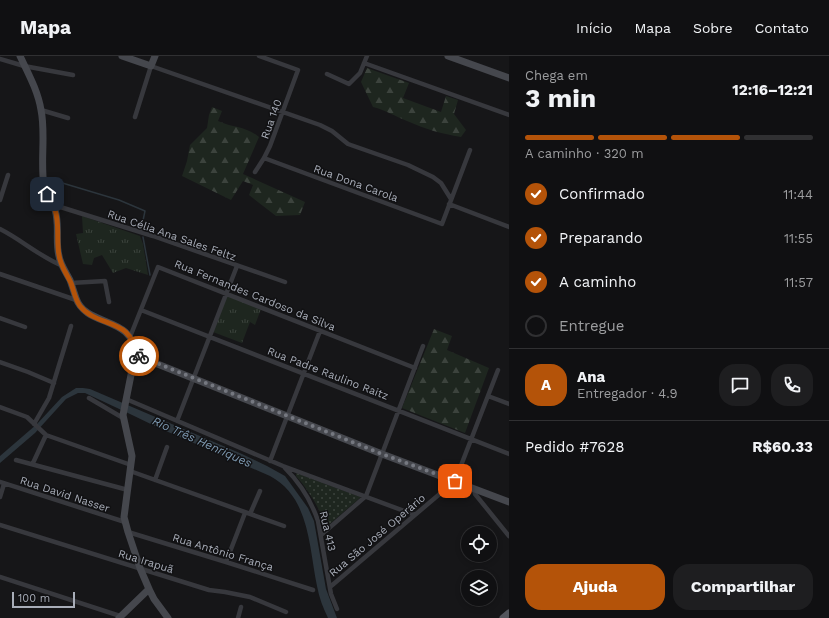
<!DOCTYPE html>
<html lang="pt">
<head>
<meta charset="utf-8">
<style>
	body { margin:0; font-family:"Work Sans",sans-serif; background:#1e1e20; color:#f1f3f6; height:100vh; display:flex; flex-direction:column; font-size:15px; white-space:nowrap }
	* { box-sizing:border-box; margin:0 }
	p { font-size:13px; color:#9c9d9f }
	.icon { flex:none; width:22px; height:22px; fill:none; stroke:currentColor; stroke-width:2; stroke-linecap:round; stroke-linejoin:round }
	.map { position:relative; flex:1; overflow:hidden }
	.sheet { display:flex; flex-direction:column; background:#101012; width:320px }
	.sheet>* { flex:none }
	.fabs { position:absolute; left:461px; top:470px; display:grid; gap:8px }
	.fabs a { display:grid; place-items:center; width:36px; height:36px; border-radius:50%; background:#101012; box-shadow:0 2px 6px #0003,0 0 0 1px #303032; font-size:20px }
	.scale { position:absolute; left:12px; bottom:10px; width:63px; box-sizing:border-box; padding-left:4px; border:2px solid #a8adb8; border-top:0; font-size:11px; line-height:14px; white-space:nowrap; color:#a8adb8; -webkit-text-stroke:3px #111113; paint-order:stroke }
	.pin { position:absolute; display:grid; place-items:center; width:34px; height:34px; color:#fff; margin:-17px; border-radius:8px; box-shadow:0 2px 6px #0006 }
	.courier { position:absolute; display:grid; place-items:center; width:40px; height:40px; margin:-20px; border:3px solid #b45309; border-radius:50%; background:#fff; color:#222; box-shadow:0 1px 5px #0007 }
	.head em { font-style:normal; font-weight:700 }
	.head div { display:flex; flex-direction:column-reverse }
	.head { display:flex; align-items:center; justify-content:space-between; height:68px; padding:0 16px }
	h1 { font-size:26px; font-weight:700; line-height:30px }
	.bar { display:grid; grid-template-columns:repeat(4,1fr); gap:6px 4px; align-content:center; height:48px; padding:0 16px }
	.bar i { height:5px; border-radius:3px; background:#303032 }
	.bar .on { background:#b45309 }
	.bar p { grid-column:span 4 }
	.line { display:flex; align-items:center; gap:10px; padding:0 16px; border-top:1px solid #303032 }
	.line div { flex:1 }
	.round { display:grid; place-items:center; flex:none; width:42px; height:42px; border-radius:16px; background:#1e1e20 }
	ol { padding:0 16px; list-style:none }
	li { display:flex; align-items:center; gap:12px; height:44px }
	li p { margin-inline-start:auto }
	li .icon { padding:4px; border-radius:50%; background:#b45309; color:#fff; stroke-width:4 }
	li:last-child { color:#9c9d9f }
	li i { width:22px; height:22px; border:2px solid #303032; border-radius:50% }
	.button { display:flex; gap:8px; margin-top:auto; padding:8px 16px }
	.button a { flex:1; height:46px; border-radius:16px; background:#b45309; color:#fff; font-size:16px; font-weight:700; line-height:46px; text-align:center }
	.button a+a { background:#1e1e20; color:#f1f3f6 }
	header { display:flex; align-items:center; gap:24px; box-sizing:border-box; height:56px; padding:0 20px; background:#101012; border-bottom:1px solid #303032 }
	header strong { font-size:19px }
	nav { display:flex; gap:22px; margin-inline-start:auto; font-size:14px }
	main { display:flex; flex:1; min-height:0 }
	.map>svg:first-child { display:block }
	.grass { fill:url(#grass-tufts) }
	.forest { fill:url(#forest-firs) }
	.park { fill:url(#park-dots) }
	.water { fill:#2c353c }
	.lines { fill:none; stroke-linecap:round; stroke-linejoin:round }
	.stream { stroke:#2c353c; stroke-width:1.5 }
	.street { stroke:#37383d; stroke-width:4.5 }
	.secondary { stroke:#45474d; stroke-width:7 }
	.primary { stroke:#53555c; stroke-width:7 }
	.done { stroke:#757880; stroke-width:4; stroke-dasharray:0 7.2 }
	.route { stroke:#b45309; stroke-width:5 }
	.labels { text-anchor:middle; stroke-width:3; stroke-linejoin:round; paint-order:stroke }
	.street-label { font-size:11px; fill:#a8adb8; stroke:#111113 }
	.water-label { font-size:12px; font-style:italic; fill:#7f9bb3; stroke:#111113 }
</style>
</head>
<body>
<header>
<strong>Mapa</strong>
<nav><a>Início</a><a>Mapa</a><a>Sobre</a><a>Contato</a></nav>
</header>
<main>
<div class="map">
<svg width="509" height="562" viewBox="0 0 509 562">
	<defs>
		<pattern id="grass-tufts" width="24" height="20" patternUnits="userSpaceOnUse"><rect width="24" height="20" fill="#1e261f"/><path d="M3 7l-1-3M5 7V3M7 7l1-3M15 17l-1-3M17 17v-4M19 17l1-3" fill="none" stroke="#3c433d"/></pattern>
		<pattern id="forest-firs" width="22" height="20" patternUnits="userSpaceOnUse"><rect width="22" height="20" fill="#1e261f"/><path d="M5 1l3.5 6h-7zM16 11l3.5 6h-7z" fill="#3c433d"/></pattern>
		<pattern id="park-dots" width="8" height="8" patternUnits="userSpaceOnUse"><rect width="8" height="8" fill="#1e261f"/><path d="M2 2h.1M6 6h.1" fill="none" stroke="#3c433d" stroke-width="1.8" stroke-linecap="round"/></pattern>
	</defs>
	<rect width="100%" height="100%" fill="#161618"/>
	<path class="grass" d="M82 160 140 180 143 188 148 219 126 212 113 217 102 199 94 202 92 209 83 208 76 178 83 177Z
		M227 240 261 253 255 269 250 266 242 287 213 276Z"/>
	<path class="forest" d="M367 12 409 27 403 42 441 56 446 40 458 44 454 58 466 74 461 81C442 78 425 73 407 65 396 61 386 54 373 51L361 26Z
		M212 51 222 55 218 65C233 72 246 70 259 81L243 118 305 146 300 159 276 160 249 139 253 129 243 125 231 144 182 120 187 105 190 89 207 72 209 59Z
		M434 273 452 280 447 294 489 312 465 377 402 352Z"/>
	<path class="park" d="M296 417 361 441 325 472C321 467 322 460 319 454 313 442 305 430 296 420Z"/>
	<path class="water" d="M76 332H83L90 333 242 398 267 410 285 420 308 452 314 465 326 533 337 562H328C323 552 319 541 317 530 309 492 310 441 270 420L159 372 130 358 85 337H78L66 343 35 377 0 407V400L37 368 62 341Z"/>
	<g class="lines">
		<path class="stream" d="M49 123 119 144 145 155 141 174
			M143 181 150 219"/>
		<path class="street" d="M0 3 24 10 73 19
			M364 7 509 59
			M327 18 349 28 360 17 367 0
			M41 54 68 62
			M135 61 151 10 320 69 332 75 348 88 408 109 433 121 441 127 451 143
			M264 102 442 168 470 94
			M255 116 264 102 270 90 298 14 259 0
			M0 144 8 119
			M449 148 509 171
			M54 149 153 180 285 226
			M0 173C22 184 40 201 63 210
			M0 218 76 244
			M71 227 105 225 109 246
			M141 254 509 398
			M0 262 25 271
			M130 281 158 211 415 312
			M0 306 28 316 54 327
			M488 340 509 348
			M89 342 123 362
			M126 343 283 410 415 459
			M0 351 27 361 46 379 131 409
			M177 365 237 210
			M34 368 49 342 71 270
			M16 404 128 434
			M270 405 320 275
			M33 407 46 379
			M285 412C300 427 311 444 318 465L331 538 337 553
			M130 415 284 470
			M155 424 167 391
			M0 426 125 466
			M474 433 475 438 509 480
			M0 441 4 428
			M250 458 260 435
			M0 469 209 534 225 536 250 541 286 556
			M128 476 226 506 313 534
			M321 479 366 440 423 290
			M226 506 245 457
			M0 521 120 560
			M330 531 455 425 498 314
			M238 562 241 551"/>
		<path class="secondary" d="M20 0C28 17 38 35 41 54 46 78 40 105 44 130 45 139 53 145 55 154 60 169 55 185 59 200 60 208 66 216 70 224 72 230 74 236 76 242 86 272 134 259 135 299L123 359 132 400 124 461 128 476 140 512 149 533 154 543 168 562
			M122 0 151 10 155 0
			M448 0 509 22
			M135 299 382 398 509 446
			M119 562 149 533"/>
		<path class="primary" d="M503 562 509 557"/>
	</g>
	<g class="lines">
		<path class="done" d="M139 300 382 398 455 425"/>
		<path class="route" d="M47 138C50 143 54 148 55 154 60 168 56 184 59 199 60 209 67 218 71 227 74 235 75 243 80 250 97 272 134 262 135 299L139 300"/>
	</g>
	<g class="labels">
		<g class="street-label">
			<text transform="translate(271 63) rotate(-70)" y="4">Rua 140</text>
			<text transform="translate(356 127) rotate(20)" y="4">Rua Dona Carola</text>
			<text transform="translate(172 179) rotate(19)" y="4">Rua Célia Ana Sales Feltz</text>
			<text transform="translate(255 239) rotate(22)" y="4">Rua Fernandes Cardoso da Silva</text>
			<text transform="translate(328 317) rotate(21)" y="4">Rua Padre Raulino Raitz</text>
			<text transform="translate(65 438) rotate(18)" y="4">Rua David Nasser</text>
			<text transform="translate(328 475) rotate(77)" y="4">Rua 413</text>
			<text transform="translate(377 479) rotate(-40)" y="4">Rua São José Operário</text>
			<text transform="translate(223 496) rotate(17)" y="4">Rua Antônio França</text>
			<text transform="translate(146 505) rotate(17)" y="4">Rua Irapuã</text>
		</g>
		<g class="water-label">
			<text transform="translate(202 386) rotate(24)" y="4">Rio Três Henriques</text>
		</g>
	</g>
</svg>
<div class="fabs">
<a><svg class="icon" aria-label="locate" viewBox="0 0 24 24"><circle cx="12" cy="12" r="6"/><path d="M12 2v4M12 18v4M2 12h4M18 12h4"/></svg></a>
<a><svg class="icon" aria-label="layers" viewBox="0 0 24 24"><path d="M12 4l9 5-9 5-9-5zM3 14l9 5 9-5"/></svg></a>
</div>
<div class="scale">100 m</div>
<div class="pin" style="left:455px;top:425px;background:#ea580c"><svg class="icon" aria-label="bag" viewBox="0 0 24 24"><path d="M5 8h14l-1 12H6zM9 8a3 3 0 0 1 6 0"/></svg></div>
<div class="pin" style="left:47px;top:138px;background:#1f2937"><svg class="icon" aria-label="home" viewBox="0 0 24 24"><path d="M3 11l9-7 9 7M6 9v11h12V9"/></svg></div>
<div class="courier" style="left:139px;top:300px"><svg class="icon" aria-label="bike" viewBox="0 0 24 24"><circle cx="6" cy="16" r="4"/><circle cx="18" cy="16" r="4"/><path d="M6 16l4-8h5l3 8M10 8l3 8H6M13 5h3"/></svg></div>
</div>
<section class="sheet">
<div class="head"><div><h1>3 min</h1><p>Chega em</p></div><em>12:16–12:21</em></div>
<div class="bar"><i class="on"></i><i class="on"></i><i class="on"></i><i></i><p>A caminho · 320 m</p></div>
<ol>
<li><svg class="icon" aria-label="check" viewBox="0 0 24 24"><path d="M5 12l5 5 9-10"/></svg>Confirmado<p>11:44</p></li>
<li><svg class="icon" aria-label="check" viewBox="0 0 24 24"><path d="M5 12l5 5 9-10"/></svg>Preparando<p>11:55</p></li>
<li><svg class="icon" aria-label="check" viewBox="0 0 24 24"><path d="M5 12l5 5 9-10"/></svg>A caminho<p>11:57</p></li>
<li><i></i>Entregue</li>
</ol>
<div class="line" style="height:72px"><b class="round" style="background:#b45309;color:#fff">A</b><div><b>Ana</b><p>Entregador · 4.9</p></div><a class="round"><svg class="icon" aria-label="chat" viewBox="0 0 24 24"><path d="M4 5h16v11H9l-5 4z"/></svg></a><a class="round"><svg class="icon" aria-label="phone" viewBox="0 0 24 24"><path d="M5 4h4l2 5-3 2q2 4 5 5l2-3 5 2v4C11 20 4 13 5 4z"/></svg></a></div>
<div class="line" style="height:52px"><div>Pedido #7628</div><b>R$60.33</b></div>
<div class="button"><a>Ajuda</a><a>Compartilhar</a></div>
</section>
</main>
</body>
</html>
